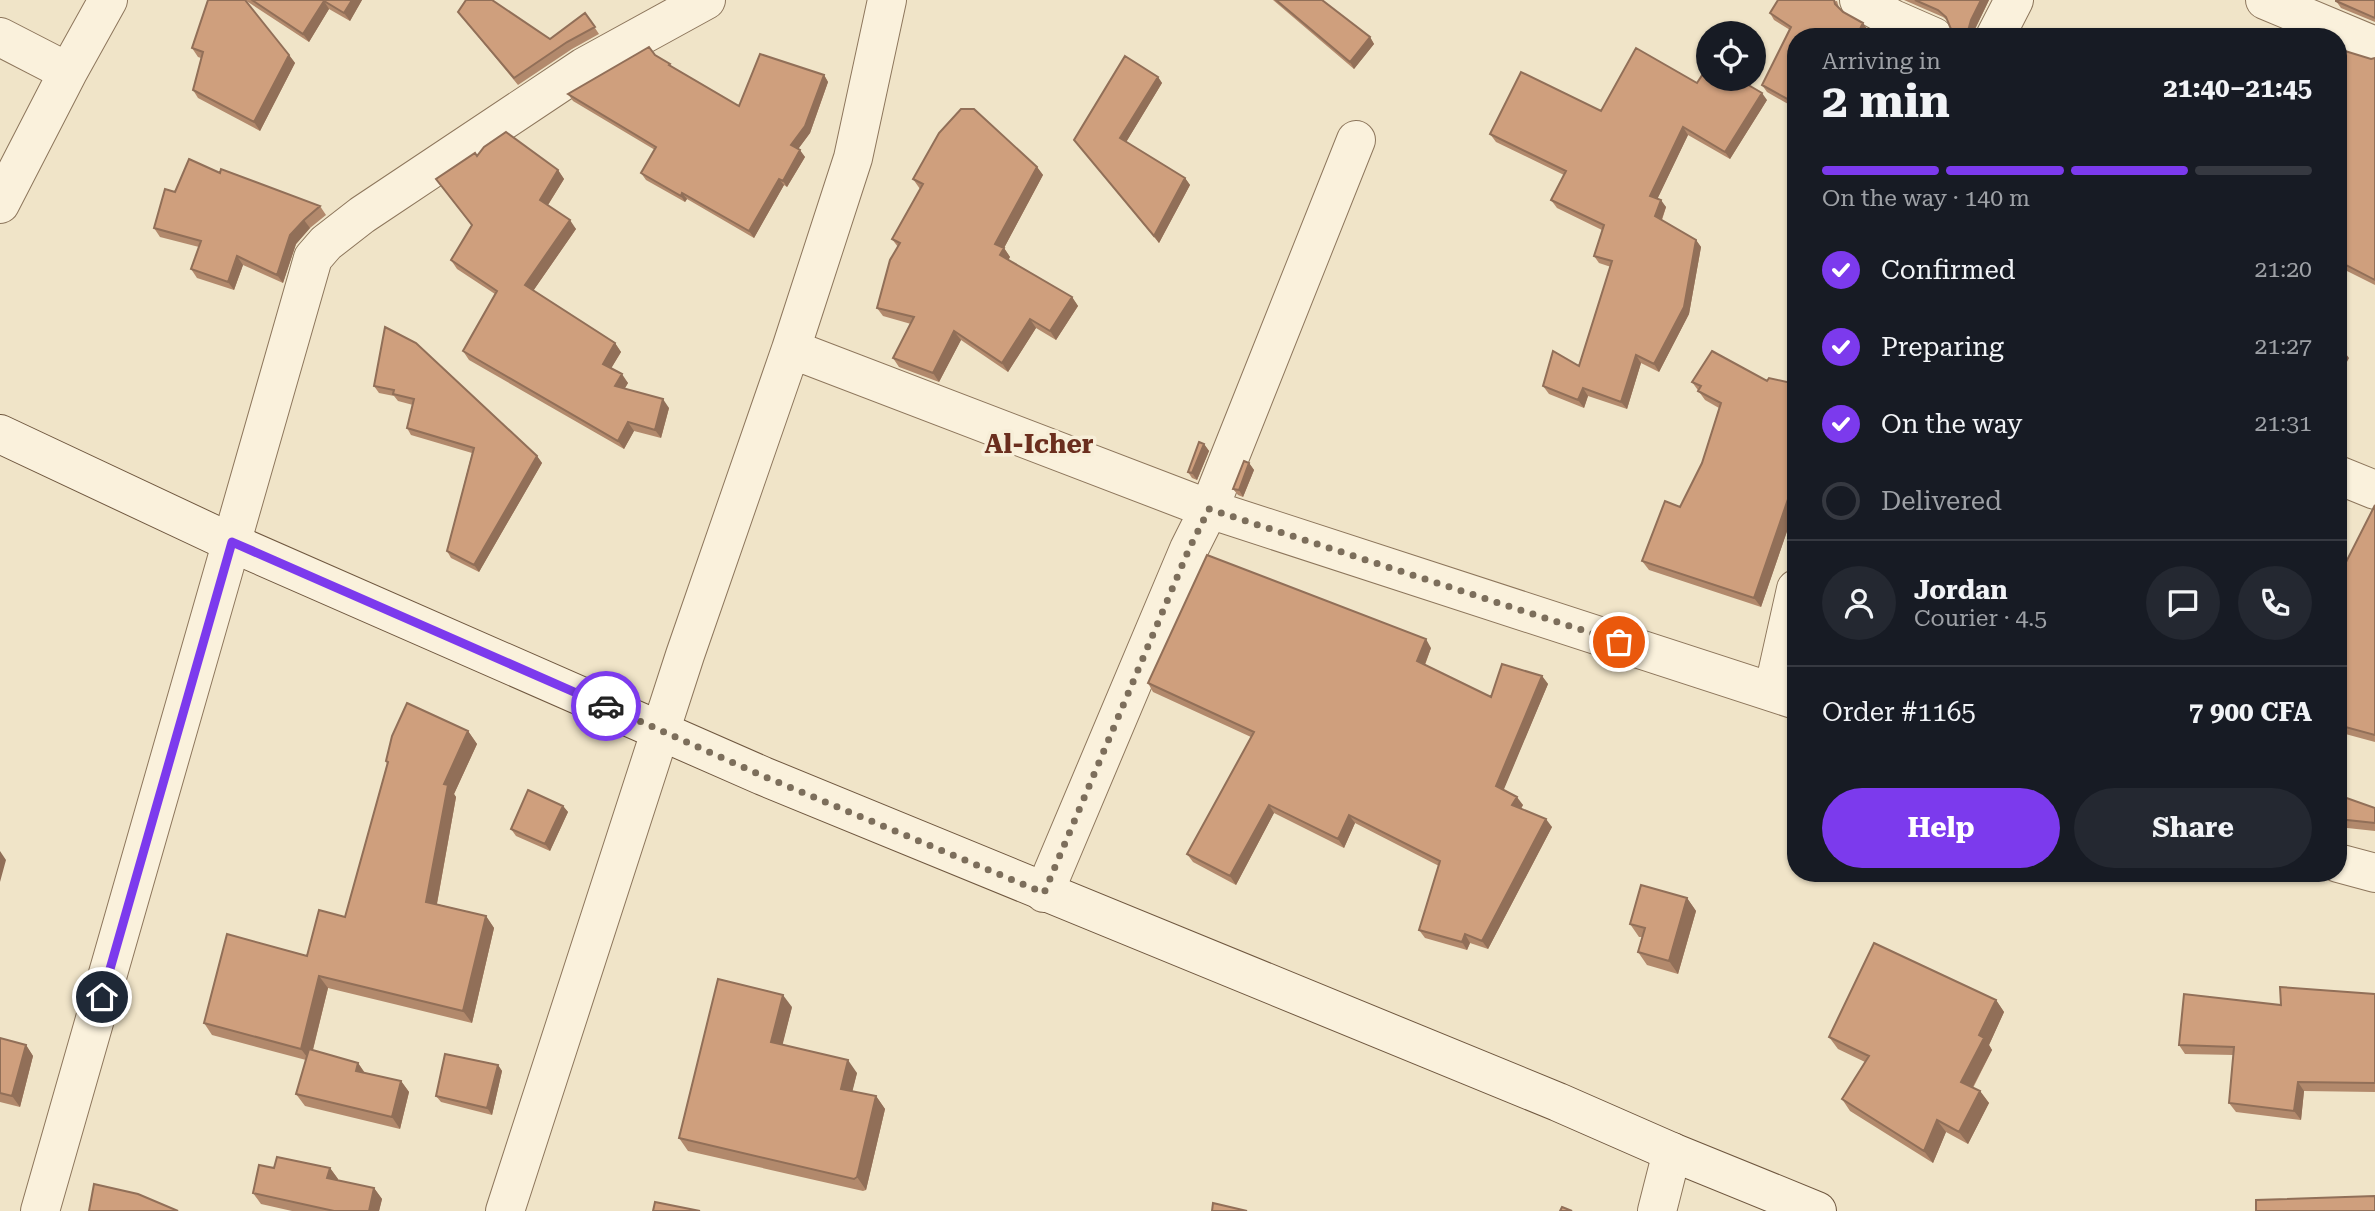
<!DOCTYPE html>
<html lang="en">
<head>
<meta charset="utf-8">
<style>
	body { margin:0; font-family:"Roboto Serif",serif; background:#242831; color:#f1f3f6; height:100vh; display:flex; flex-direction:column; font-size:26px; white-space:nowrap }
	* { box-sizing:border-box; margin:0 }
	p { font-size:23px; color:#9ea1a6 }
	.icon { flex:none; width:38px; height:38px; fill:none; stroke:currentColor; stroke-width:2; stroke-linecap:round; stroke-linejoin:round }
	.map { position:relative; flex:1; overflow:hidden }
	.side { position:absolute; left:1787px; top:28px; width:560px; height:854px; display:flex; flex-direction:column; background:#171b24; border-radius:28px; box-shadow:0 2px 5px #0004 }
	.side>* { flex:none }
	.tools { position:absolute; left:1696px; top:21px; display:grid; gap:14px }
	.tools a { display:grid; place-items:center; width:70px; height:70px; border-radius:50%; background:#171b24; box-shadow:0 2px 5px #0004; font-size:35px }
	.pin { position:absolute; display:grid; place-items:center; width:60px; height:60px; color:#fff; margin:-30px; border:4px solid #fff; border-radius:50%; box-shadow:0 2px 7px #0007 }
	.courier { position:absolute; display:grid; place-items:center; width:70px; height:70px; margin:-35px; border:5px solid #7c3aed; border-radius:50%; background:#fff; color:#222; box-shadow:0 2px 9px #0007 }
	.overview em { font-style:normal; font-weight:700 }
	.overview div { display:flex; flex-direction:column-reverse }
	.overview { display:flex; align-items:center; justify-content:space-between; height:119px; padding:0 35px }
	h1 { font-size:46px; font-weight:700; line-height:52px }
	.bar { display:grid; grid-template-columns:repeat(4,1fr); gap:10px 7px; align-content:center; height:84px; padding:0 35px }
	.bar i { height:9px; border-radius:5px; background:#363941 }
	.bar .active { background:#7c3aed }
	.bar p { grid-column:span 4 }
	.line { display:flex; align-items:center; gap:18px; padding:0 35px; border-top:2px solid #363941 }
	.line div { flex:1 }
	.round { display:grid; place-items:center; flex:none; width:74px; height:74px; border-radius:37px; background:#242831 }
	ol { padding:0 35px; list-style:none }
	li { display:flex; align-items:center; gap:21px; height:77px }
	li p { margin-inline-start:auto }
	li .icon { padding:7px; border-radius:50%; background:#7c3aed; color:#fff; stroke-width:4 }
	li:last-child { color:#9ea1a6 }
	li i { width:38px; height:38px; border:4px solid #363941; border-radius:50% }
	.action { display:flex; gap:14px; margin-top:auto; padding:14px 35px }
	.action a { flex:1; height:80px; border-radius:42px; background:#7c3aed; color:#fff; font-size:28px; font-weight:700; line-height:80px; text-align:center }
	.action a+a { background:#242831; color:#f1f3f6 }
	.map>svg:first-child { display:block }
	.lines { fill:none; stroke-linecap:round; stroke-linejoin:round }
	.street-casing { stroke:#8d765c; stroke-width:40 }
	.secondary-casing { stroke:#6f573f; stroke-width:40 }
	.street { stroke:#faf1dc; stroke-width:38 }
	.secondary { stroke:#faf1dc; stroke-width:38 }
	.wall { fill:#b2896c }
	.shaded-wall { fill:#916f58 }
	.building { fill:#cf9f7d; stroke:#916f58; stroke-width:2 }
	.done { stroke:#7c6e5b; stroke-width:7; stroke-dasharray:0 12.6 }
	.route { stroke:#7c3aed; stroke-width:9 }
	.labels { text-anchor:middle; stroke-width:7; stroke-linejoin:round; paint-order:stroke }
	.neighbourhood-label { font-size:26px; font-weight:bold; fill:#6b2e1e; stroke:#f7eed8 }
</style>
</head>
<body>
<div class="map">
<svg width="2375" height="1211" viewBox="0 0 2375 1211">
	<rect width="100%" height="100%" fill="#f0e4c8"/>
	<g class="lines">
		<defs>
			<path id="street" d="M1859 0 1893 19 1934 37
				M2265 0 2375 46
				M0 37 68 72
				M1995 37 2014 0
				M0 204 68 72 108 0
				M791 349 853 158 887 0
				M2338 475 2375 490
				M1773 692 1796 589
				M2338 863 2375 873
				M1044 893 1189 549 1209 509 1356 140
				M40 1211 313 258 326 243 362 215 584 67 706 0
				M505 1211 685 655 791 349 1209 509 1796 700
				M1657 1211 1672 1152"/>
			<path id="secondary" d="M0 434 232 543 763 776 1558 1102 1672 1152 1817 1211"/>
		</defs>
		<use href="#street" class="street-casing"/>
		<use href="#secondary" class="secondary-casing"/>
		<use href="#street" class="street"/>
		<use href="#secondary" class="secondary"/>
	</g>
	<path class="wall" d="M245 0H362L350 21 329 9 309 42Z
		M1273 0H1322L1370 37 1374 44 1354 69Z
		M1904 0H1989L1976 27 1951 29 1948 21 1943 17Z
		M2375 0V22L2341 8 2336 1Z
		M1837 1 1839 8 1843 12 1868 30 1864 37H1796L1795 108 1767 92 1762 85 1790 30 1774 20 1770 13Z
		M458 12 550 39 585 13 599 34 572 49 518 85Z
		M192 48 289 55 295 63 260 131 198 98 193 90 201 58 198 57Z
		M2375 58V285L2339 267 2338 268V70Z
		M672 67 739 106 824 75 828 82 810 133 798 149 805 157 787 187 784 185 754 238 687 199 685 202 646 180 641 173 655 150 573 101 568 94Z
		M1158 77 1162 83 1126 142 1185 178 1190 185 1159 243 1074 140Z
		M1767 100 1730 159 1688 135 1657 199 1666 207 1662 220 1696 240 1701 247 1689 314 1659 372 1641 363 1627 409 1588 396 1584 408 1549 394 1543 386 1579 366 1611 267 1599 263 1594 256 1602 230 1557 208 1551 200 1564 175 1496 142 1490 134 1601 111Z
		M1037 167 1043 175 1004 248 1010 257 1008 260 1072 297 1078 306 1056 340 1036 328 1008 372 961 340 939 382 899 367 893 358 911 324 883 316 877 308 898 247 892 239 920 189 913 179Z
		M558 170 564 179 548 205 576 229 533 291 615 343 621 352 611 368 628 383 624 389 669 408 661 438 634 431 624 449 469 360 463 351 495 294 457 269 451 260 472 226 436 179Z
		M220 173 320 206 326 215 310 228 296 244 283 283 243 265 234 290 197 278 191 269 199 247 160 237 154 228 175 192Z
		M385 327 537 456 542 463 479 572 451 558 447 551 472 453 411 435 407 428 413 405 398 401 394 396 379 393 374 386Z
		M1767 381 1796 384V505L1761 607 1649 570 1642 561 1680 507 1702 463 1719 408 1705 400 1692 382Z
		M1204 444 1209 451 1197 480 1192 478 1188 472Z
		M1249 463 1254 470 1243 497 1238 495 1233 489Z
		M2375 505V742L2338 732V573L2340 574Z
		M1431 648 1425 665 1491 697 1542 676 1548 684 1503 790 1523 805 1521 809 1552 827 1488 949 1470 943 1467 950 1425 938 1419 930 1439 866 1355 823 1344 848 1274 813 1236 885 1193 862 1187 854 1251 737 1153 692 1148 683Z
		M468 731 477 744 454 794 456 797 437 904 486 916 494 928 472 1023 328 988 313 1050 358 1063 365 1073 401 1081 409 1092 400 1129 305 1106 296 1094 306 1060 212 1035 204 1023 307 956 345 917 387 764 386 761Z
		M2338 795 2375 808V831L2338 827Z
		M563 806 568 812 550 851 516 836 511 829Z
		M1687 898 1696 911 1678 974 1647 965 1638 952 1642 937H1639L1630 924Z
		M2375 994V1092L2304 1091 2301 1120 2236 1112 2229 1103 2234 1055 2185 1054 2179 1045 2281 1005Z
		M1996 1000 2004 1012 1989 1045 1992 1050 1973 1088 1980 1091 1989 1103 1968 1144 1946 1132 1933 1163 1850 1111 1842 1099 1865 1062 1838 1049 1829 1037Z
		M792 1007 782 1045 857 1073 852 1091 876 1096 885 1109 866 1190 863 1191 688 1151 679 1138Z
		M0 1038 26 1045 33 1056 20 1107 0 1102Z
		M498 1065 502 1071 492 1115 441 1102 436 1096Z
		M274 1168H330L338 1179V1181L374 1188 382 1199 379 1211H292L261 1204 253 1193Z"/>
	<path class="shaded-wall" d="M352 0H362L350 21 344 13Z
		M1981 0H1989L1976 27 1973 37H1970L1968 31 1971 20Z
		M324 1 329 9 309 42 303 34Z
		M1863 23 1868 30 1864 37H1856Z
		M1370 37 1374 44 1354 69 1350 62Z
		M289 55 295 63 260 131 254 122Z
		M824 75 828 82 810 133 796 152 791 145Z
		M1158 77 1162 83 1125 144 1120 138Z
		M1796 92 1795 108 1791 101Z
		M1762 93 1767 100 1730 159 1725 152Z
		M1683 127 1688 135 1655 204 1650 196Z
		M800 150 805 157 787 187 783 181Z
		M1037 167 1043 175 1004 248 1010 257 1006 264 1000 255 995 244Z
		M558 170 564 179 546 208 540 200Z
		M1185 178 1190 185 1159 243 1154 236Z
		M779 179 784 185 754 238 749 231Z
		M682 193 687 199 685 202 681 196Z
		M1661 200 1666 207 1660 224 1655 216Z
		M304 220 310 228 296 244 283 283 277 275 290 235Z
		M570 220 576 229 531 294 525 285Z
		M1696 240 1701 247 1689 314 1659 372 1654 364Z
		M237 256 243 265 234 290 228 282Z
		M1072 297 1078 306 1056 340 1050 331Z
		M1030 319 1036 328 1008 372 1002 363Z
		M954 331 961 340 939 382 933 373Z
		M615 343 621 352 609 372 603 364Z
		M2343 350 2349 358 2338 379V360Z
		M1636 355 1641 363 1627 409 1621 402Z
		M622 374 628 383 621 395 615 386Z
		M1583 388 1588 396 1584 408 1578 400Z
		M663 399 669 408 661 438 655 430Z
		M628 422 634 431 624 449 618 441Z
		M1204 444 1209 451 1197 480 1192 473Z
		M537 456 542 463 479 572 474 565Z
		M1249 463 1254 470 1243 497 1239 490Z
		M1796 476V505L1761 607 1754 598Z
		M1426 639 1431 648 1423 669 1417 661Z
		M1542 676 1548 684 1502 794 1496 786Z
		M468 731 477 744 454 794 456 797 435 914 426 902 444 784Z
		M1517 797 1523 805 1518 813 1512 805Z
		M1269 805 1274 813 1236 885 1230 876Z
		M563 806 568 812 550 851 545 844Z
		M1349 815 1355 823 1344 848 1338 839Z
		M1546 819 1552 827 1488 949 1482 941Z
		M0 851 6 860 0 882Z
		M1687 898 1696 911 1678 974 1669 961Z
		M486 916 494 928 472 1023 463 1011Z
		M1465 934 1470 943 1467 950 1462 942Z
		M319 976 328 988 310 1061 301 1049Z
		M783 995 792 1007 780 1055 771 1042Z
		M1996 1000 2004 1012 1989 1045 1992 1050 1969 1094 1961 1082 1979 1035Z
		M26 1045 33 1056 20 1107 12 1096Z
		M848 1060 857 1073 850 1101 841 1089Z
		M358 1063 366 1075 356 1071Z
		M498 1065 502 1071 492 1115 487 1108Z
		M401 1081 409 1092 400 1129 392 1117Z
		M2298 1082 2304 1091 2301 1120 2294 1111Z
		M1980 1091 1989 1103 1968 1144 1959 1132Z
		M876 1096 885 1109 866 1190 857 1177Z
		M1937 1120 1946 1132 1933 1163 1924 1151Z
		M330 1168 338 1179 335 1190 327 1178Z
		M374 1188 382 1199 379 1211H369Z"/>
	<path class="building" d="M208 0H245L289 55 254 122 193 90 203 52 192 48Z
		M252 0H352L344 13 324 1 303 34Z
		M466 0H492L550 39 585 13 595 27 567 42 514 78 458 12Z
		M1276 0H1322L1370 37 1350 62Z
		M1778 0H1834L1835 4 1843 12 1863 23 1856 37H1796V92L1791 101 1762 85 1791 27 1770 13Z
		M1915 0H1981L1971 20 1968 31 1970 37H1949L1951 29 1946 17 1938 10Z
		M2336 0H2375V18L2336 1Z
		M649 47 655 55 670 64 669 65 739 106 760 54 824 75 805 126 791 145 800 150 783 181 779 179 749 231 682 193 681 196 641 173 656 147 568 94Z
		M1636 48 1697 83 1708 66V79H1738L1762 93 1725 152 1683 127 1650 196 1661 200 1655 216 1696 240 1684 307 1654 364 1636 355 1621 402 1583 388 1578 400 1543 386 1553 351 1579 366 1612 261 1594 256 1604 225 1551 200 1566 171 1490 134 1521 72 1601 111Z
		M2345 51 2371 59 2375 58V280L2338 261V70Z
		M1125 56 1158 77 1120 138 1185 178 1154 236 1074 140Z
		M961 109H974L1037 167 995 244 1004 248 1000 255 1072 297 1050 331 1030 319 1002 363 954 331 933 373 893 358 914 317 877 308 890 260 900 243 892 239 923 184 913 179 939 133Z
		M506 132 558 170 540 200 570 220 525 285 615 343 603 364 622 374 615 386 663 399 655 430 628 422 618 441 463 351 497 291 451 260 472 225 436 179 475 153 477 156 484 147Z
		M189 159 220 173 221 169 320 206 304 220 290 235 277 275 237 256 228 282 191 269 201 241 154 228 165 189 175 192Z
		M385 327 416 343 537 456 474 565 447 551 474 448 407 428 414 399 393 394 394 390 374 386Z
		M2338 347 2343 350 2338 360Z
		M1712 351 1767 381 1769 378 1796 384V442L1792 455H1796V476L1754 598 1642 561 1665 501 1680 507 1702 463 1721 403 1698 391 1701 386 1692 382Z
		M1199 442 1204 444 1192 473 1188 472Z
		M1244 461 1249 463 1239 490 1233 489Z
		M2375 505V735L2338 725V573L2340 574Z
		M1207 555 1426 639 1417 661 1491 697 1502 664 1542 676 1496 786 1517 797 1512 805 1546 819 1482 941 1465 934 1462 942 1419 930 1440 861 1349 815 1338 839 1269 805 1230 876 1187 854 1254 732 1148 683Z
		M407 703 468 731 444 784 448 785 426 902 486 916 463 1011 319 976 301 1049 204 1023 227 934 307 956 319 910 345 917 388 762 386 761 392 736Z
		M528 790 563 806 545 844 511 829Z
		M2338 795 2375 808V823L2338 819Z
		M1641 885 1687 898 1669 961 1638 952 1645 928 1630 924Z
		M1874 943 1996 1000 1979 1035 1984 1038 1961 1082 1980 1091 1959 1132 1937 1120 1924 1151 1842 1099 1869 1056 1829 1037Z
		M718 979 783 995 771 1042 848 1060 841 1089 876 1096 857 1177 854 1179 679 1138Z
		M2280 987 2375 994V1083L2298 1082 2294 1111 2229 1103 2234 1047 2179 1045 2184 994 2281 1005Z
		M0 1038 26 1045 12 1096 0 1093Z
		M309 1049 358 1063 356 1071 401 1081 392 1117 296 1094Z
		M445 1054 498 1065 487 1108 436 1096Z
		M277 1157 330 1168 327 1178 374 1188 369 1211H334L253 1193 259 1165 274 1168Z
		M94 1184 138 1194 178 1211H89Z
		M2375 1196V1211H2256V1200Z
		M655 1202 700 1211H653Z
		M1213 1203 1247 1211H1212Z
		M1562 1207 1572 1211H1560Z"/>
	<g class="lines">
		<path class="done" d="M606 706 763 776 1044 893 1189 549 1209 509 1619 642"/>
		<path class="route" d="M102 997 232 542 606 706"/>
	</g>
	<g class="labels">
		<g class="neighbourhood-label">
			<text x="1039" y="453">Al-Icher</text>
		</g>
	</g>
</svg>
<div class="tools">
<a><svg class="icon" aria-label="locate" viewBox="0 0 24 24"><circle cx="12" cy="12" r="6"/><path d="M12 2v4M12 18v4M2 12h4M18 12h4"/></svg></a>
</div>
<div class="pin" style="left:1619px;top:642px;background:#ea580c"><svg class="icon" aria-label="bag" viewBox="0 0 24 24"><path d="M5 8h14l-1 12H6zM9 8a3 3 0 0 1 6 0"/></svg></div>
<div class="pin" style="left:102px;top:997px;background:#1f2937"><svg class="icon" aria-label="home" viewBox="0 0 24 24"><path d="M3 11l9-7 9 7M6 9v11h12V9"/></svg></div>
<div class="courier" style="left:606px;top:706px"><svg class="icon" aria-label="car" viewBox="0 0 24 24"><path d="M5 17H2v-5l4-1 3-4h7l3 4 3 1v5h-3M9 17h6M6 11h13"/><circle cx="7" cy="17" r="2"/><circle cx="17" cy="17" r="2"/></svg></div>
<section class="side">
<div class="overview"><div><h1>2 min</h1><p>Arriving in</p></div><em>21:40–21:45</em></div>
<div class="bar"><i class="active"></i><i class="active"></i><i class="active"></i><i></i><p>On the way · 140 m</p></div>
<ol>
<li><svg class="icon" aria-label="check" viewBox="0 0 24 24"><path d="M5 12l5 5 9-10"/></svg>Confirmed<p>21:20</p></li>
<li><svg class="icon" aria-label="check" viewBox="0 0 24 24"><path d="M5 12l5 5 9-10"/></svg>Preparing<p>21:27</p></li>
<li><svg class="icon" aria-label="check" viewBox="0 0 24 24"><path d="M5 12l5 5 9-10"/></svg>On the way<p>21:31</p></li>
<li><i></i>Delivered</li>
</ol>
<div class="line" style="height:126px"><a class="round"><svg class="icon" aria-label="person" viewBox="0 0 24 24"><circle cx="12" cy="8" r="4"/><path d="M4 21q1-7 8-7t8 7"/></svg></a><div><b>Jordan</b><p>Courier · 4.5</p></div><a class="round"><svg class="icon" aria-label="chat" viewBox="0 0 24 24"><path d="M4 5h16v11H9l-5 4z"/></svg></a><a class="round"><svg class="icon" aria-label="phone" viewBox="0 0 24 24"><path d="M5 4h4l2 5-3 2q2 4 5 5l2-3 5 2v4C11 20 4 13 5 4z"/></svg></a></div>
<div class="line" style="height:91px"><div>Order #1165</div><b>7 900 CFA</b></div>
<div class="action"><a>Help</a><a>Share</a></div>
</section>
</div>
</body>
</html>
